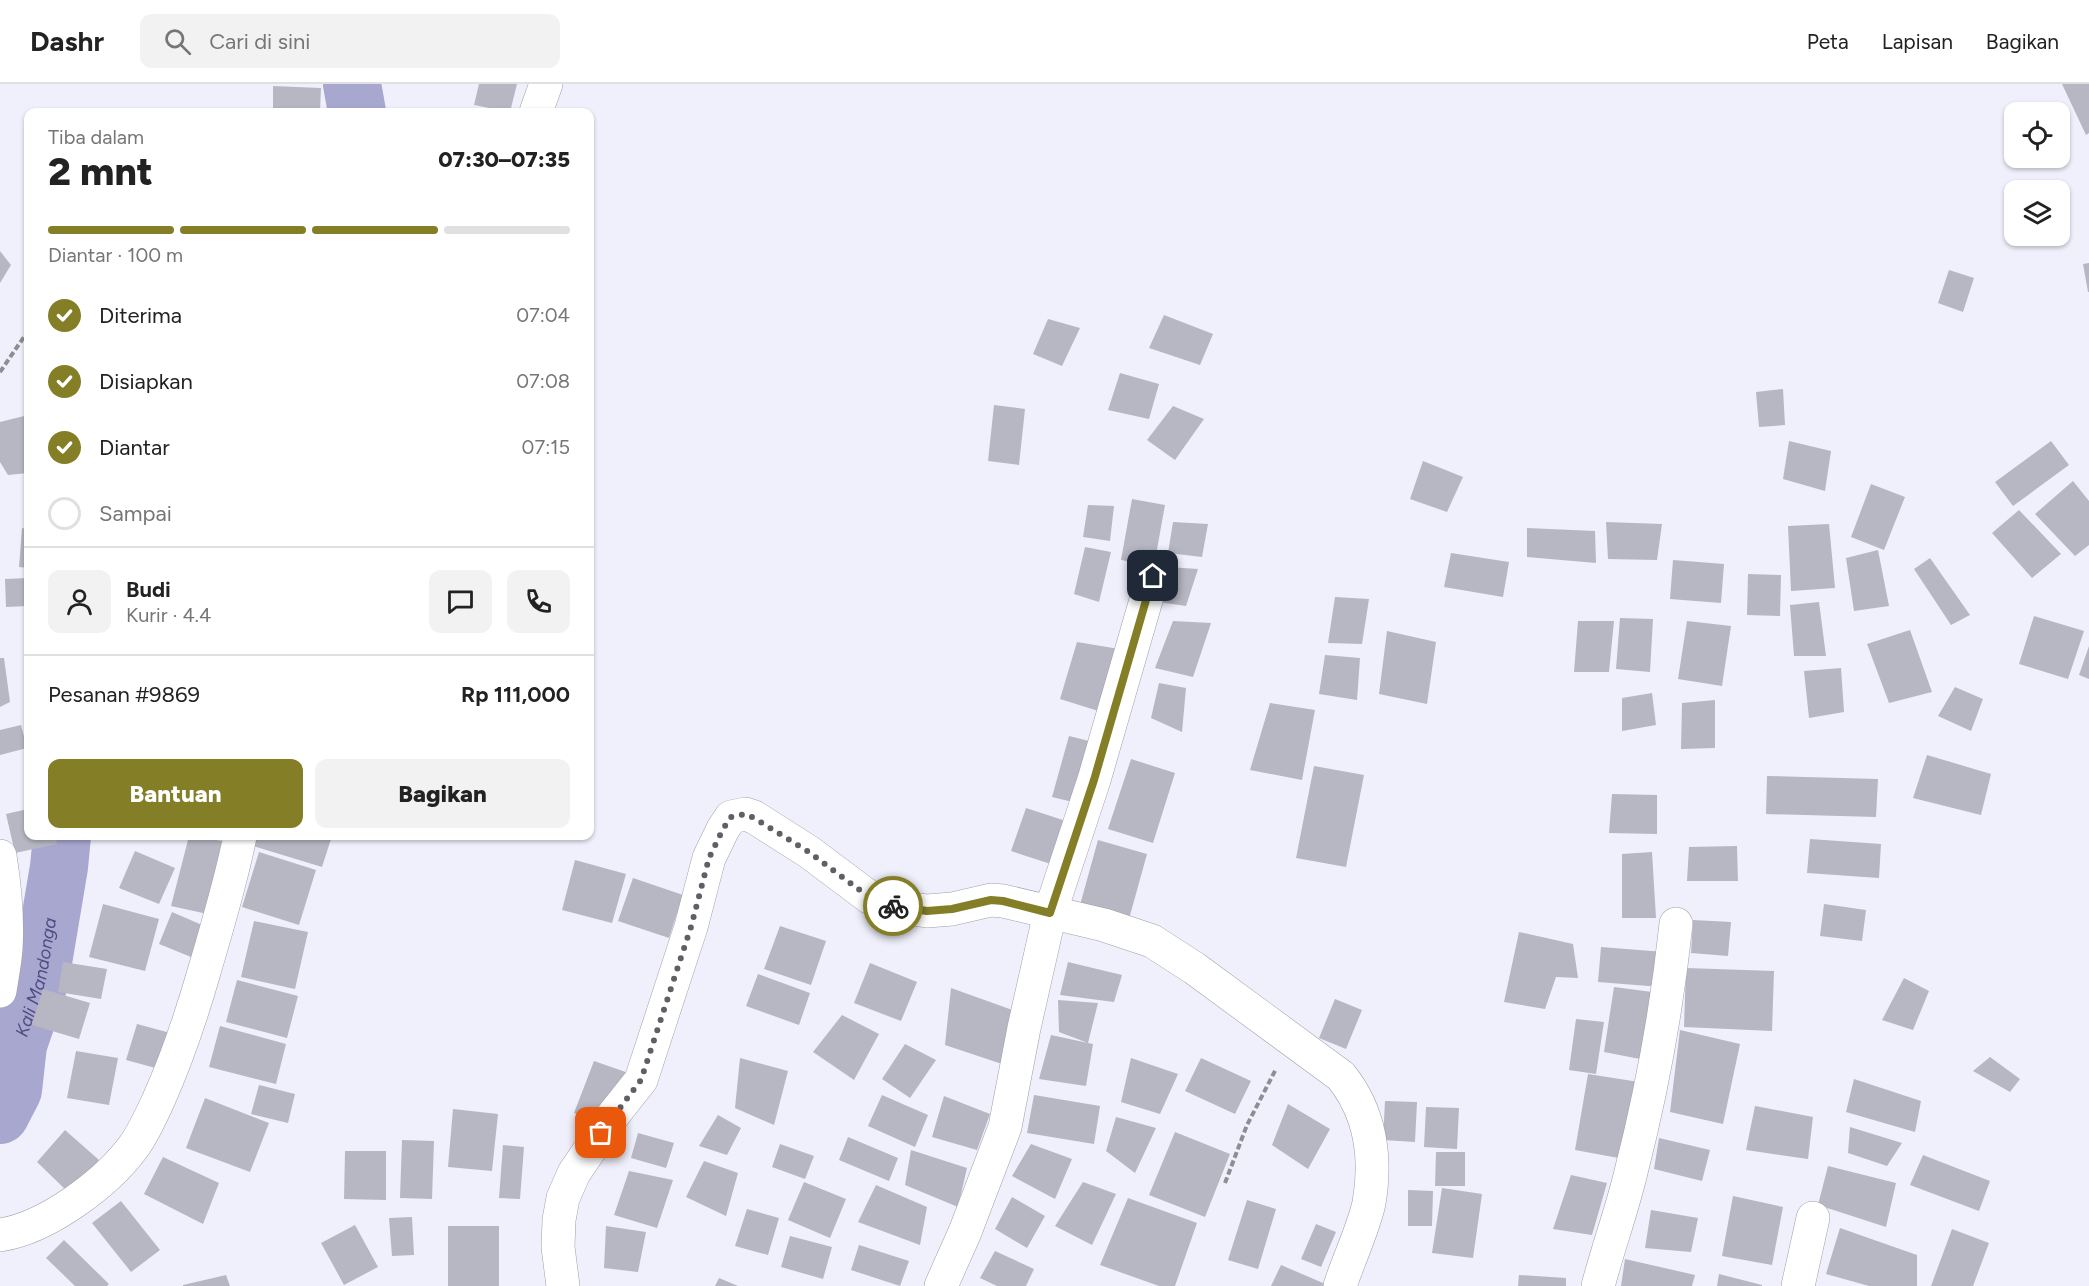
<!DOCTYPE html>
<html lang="id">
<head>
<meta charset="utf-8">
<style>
	body { margin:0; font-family:Figtree,sans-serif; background:#f2f2f2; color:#222; height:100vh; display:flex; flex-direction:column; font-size:22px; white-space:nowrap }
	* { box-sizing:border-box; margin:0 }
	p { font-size:20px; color:#767676 }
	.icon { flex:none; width:33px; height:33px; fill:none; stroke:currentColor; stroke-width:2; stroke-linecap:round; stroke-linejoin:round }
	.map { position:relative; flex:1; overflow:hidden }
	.side { position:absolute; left:24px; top:24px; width:570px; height:732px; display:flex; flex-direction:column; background:#fff; border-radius:12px; box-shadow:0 2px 4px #0004 }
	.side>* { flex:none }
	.buttons { position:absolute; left:2004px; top:18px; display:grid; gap:12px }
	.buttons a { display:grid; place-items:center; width:66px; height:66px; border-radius:12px; background:#fff; box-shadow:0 2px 4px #0004; font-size:30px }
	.pin { position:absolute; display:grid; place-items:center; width:51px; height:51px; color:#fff; margin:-26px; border-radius:12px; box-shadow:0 3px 9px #0006 }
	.courier { position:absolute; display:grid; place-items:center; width:60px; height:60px; margin:-30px; border:4px solid #847f27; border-radius:50%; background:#fff; color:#222; box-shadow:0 2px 8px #0007 }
	.headline em { font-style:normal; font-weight:800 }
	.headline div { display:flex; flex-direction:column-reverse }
	.headline { display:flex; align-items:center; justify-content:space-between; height:102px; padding:0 24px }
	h1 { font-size:39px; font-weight:800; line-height:45px }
	.bar { display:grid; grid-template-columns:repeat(4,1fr); gap:9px 6px; align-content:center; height:72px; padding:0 24px }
	.bar i { height:8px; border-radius:4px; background:#e0e0e0 }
	.bar .on { background:#847f27 }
	.bar p { grid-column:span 4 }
	.line { display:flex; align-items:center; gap:15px; padding:0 24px; border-top:2px solid #e0e0e0 }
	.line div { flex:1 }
	.round { display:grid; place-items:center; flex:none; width:63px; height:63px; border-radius:12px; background:#f2f2f2 }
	ol { padding:0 24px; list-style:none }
	li { display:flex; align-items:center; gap:18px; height:66px }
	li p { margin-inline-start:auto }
	li .icon { padding:6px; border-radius:50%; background:#847f27; color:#fff; stroke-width:4 }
	li:last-child { color:#767676 }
	li i { width:33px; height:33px; border:3px solid #e0e0e0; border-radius:50% }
	.cta { display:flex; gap:12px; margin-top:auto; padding:12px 24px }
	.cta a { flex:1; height:69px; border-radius:12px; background:#847f27; color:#fff; font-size:24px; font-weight:800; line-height:69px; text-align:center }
	.cta a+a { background:#f2f2f2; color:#222 }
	header { display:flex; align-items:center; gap:36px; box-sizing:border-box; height:84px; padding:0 30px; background:#fff; border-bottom:2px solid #e0e0e0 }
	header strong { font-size:28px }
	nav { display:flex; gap:33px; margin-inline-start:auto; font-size:21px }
	.search { width:420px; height:54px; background:#f2f2f2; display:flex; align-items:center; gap:15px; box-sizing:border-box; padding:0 21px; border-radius:12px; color:#767676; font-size:22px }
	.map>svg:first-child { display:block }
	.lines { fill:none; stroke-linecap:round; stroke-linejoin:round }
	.river { stroke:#a8a7cf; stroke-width:58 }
	.building { fill:#b7b7c3 }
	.street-casing { stroke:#9f9fab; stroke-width:34 }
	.path { stroke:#8d8d95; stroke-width:4; stroke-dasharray:6 3; stroke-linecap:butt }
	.street { stroke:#fff; stroke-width:33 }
	.done { stroke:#5f5f66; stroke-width:6; stroke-dasharray:0 10.8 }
	.route { stroke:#847f27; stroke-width:8 }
	.labels { text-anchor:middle; stroke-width:4.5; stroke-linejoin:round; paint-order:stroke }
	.water-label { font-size:18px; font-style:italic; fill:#514c82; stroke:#fff }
</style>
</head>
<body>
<header>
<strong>Dashr</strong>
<div class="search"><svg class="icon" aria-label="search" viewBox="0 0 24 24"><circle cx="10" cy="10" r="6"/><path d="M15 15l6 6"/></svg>Cari di sini</div>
<nav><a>Peta</a><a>Lapisan</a><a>Bagikan</a></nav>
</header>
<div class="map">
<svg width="2089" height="1202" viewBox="0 0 2089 1202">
	<rect width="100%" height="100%" fill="#f0f0fc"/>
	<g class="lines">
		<g class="river">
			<path d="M352 0 357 28"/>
			<path id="s1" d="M0 1031 13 1006 18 961 40 896 59 783 62 752"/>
		</g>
	</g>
	<path class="building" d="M479 0H517L510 28 474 21Z
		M2062 0H2089V49L2086 51Z
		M273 2 321 4 320 28H273Z
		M0 167 11 181 0 199Z
		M2089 179V208H2088L2083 180Z
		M1949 186 1974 194 1963 228 1938 219Z
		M1164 231 1213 250 1200 281 1149 264Z
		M1048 235 1080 244 1062 282 1033 270Z
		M1120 289 1159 300 1149 335 1108 326Z
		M1783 305 1785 341 1759 343 1756 308Z
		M994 321 1025 325 1019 381 988 377Z
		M1173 322 1204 335 1175 376 1147 356Z
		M28 331V389L8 391 0 378V338Z
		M1789 357 1831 367 1825 407 1783 395Z
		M2051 357 2069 381 2013 422 1995 398Z
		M1423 377 1463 393 1447 428 1410 415Z
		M2073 397 2089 417V461L2075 472 2035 430Z
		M1871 400 1905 413 1884 466 1851 453Z
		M1132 415 1165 421 1154 482 1121 476Z
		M1088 421 1114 422 1110 457 1083 453Z
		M2019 426 2061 470 2032 494 1992 449Z
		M1173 438 1208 440 1202 473 1168 469Z
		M1606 438 1662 440 1657 476 1608 475Z
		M1829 440 1835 504 1791 507 1788 442Z
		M22 444 28 445V484L19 483Z
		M1527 444 1595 447 1596 479 1527 473Z
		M1085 463 1111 468 1099 518 1074 510Z
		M1878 466 1889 522 1854 527 1846 474Z
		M1451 469 1509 478 1503 513 1444 503Z
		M1930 474 1970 531 1951 541 1914 485Z
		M1673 476 1724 480 1721 519 1670 515Z
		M1168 483 1198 485 1186 522 1158 518Z
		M1748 490 1781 491 1780 532 1747 531Z
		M28 494V522L6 523 5 495Z
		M1335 513 1369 515 1362 560 1328 559Z
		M1819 518 1826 572H1794L1790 521Z
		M2034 532 2084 547 2068 595 2019 580Z
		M1620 534 1653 535 1650 588 1616 585Z
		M1173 537 1211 539 1193 593 1155 584Z
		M1578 537H1614L1609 588H1574Z
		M1687 537 1731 542 1722 602 1678 595Z
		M1910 546 1932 608 1889 619 1867 560Z
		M1387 547 1436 558 1427 620 1379 610Z
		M1077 558 1125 566 1108 630 1060 615Z
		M2089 562V595L2079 591Z
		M1325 571 1360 574 1357 616 1319 610Z
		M0 574H4L10 618 0 623Z
		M1841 584 1844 628 1809 634 1804 587Z
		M1159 599 1186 604 1182 648 1151 634Z
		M1955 603 1983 615 1971 647 1938 632Z
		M1652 609 1656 641 1622 647V614Z
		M1715 616V664L1681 665 1682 619Z
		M1270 619 1315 626 1302 696 1250 686Z
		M21 641 27 664 0 671V646Z
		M1069 652 1097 659 1081 720 1052 713Z
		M1927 671 1991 690 1981 731 1913 714Z
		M1131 675 1175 689 1153 759 1108 745Z
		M1314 682 1364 691 1346 783 1296 774Z
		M1767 692 1878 695 1876 733 1766 730Z
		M1612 710 1657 711V750L1609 749Z
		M1026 724 1072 739 1057 782 1011 767Z
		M28 725V752H55L57 760 15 769 6 730Z
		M189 752H199L230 759 212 831 171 822Z
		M253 752H332L322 783 250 761Z
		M1810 755 1881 760 1879 794 1807 789Z
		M1098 756 1147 770 1129 835 1080 821Z
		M1737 762 1738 797H1687L1689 763Z
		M135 767 175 784 159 820 119 804Z
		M259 768 316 786 299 841 242 823Z
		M1652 768 1656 834H1622V770Z
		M575 776 626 790 612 839 562 826Z
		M633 794 683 811 669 854 618 837Z
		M103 820 159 835 145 887 89 873Z
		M1824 820 1866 826 1862 857 1820 852Z
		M172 828 209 844 196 875 159 860Z
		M1693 836 1731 838 1728 872 1691 869Z
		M254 837 308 848 295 905 241 893Z
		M780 842 826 857 811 901 764 885Z
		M1519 848 1573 860 1578 894 1556 893 1545 925 1504 918Z
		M1601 863 1664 868 1661 903 1598 898Z
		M63 878 107 885 101 915 58 908Z
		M1068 878 1122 891 1114 918 1060 911Z
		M870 879 917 898 901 937 854 919Z
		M1686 884 1774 887 1772 947 1684 943Z
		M758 890 810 909 799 941 746 922Z
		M1904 894 1929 907 1913 946 1882 936Z
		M237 896 298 912 287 954 226 938Z
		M1614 903 1660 909 1645 976 1604 968Z
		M951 904 1018 928 1005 981 945 961Z
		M43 905 90 919 79 955 32 941Z
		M1335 915 1362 926 1346 965 1319 954Z
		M1058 916 1098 919 1088 959 1059 948Z
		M842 931 879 950 854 996 813 968Z
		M1576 935 1604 938 1596 990 1569 986Z
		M137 940 174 950 163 986 126 976Z
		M220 942 286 960 276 1000 209 983Z
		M1680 946 1740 960 1723 1040 1670 1028Z
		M1051 951 1093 960 1086 1002 1039 995Z
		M905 960 936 976 910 1014 882 995Z
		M76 967 118 974 109 1021 67 1014Z
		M1990 973 2020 995 2010 1008 1973 987Z
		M740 974 788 987 774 1041 735 1024Z
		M1131 974 1178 990 1160 1030 1121 1018Z
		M1201 974 1251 997 1235 1030 1185 1007Z
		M594 977 640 993 603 1040 574 1029Z
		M1588 990 1639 998 1624 1075 1575 1066Z
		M1854 995 1921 1017 1915 1048 1846 1028Z
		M259 1001 295 1010 288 1039 251 1030Z
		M882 1011 928 1031 915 1063 868 1042Z
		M1034 1011 1100 1022 1094 1060 1027 1049Z
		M944 1012 990 1030 977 1066 932 1053Z
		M205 1014 269 1039 250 1088 186 1064Z
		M1385 1017 1417 1018 1415 1058 1383 1056Z
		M1288 1020 1330 1045 1308 1085 1272 1061Z
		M1755 1022 1813 1033 1808 1075 1746 1066Z
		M1426 1023 1459 1024 1457 1065 1424 1063Z
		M453 1025 498 1030 492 1087 448 1083Z
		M718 1031 741 1044 727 1071 699 1062Z
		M1116 1033 1156 1044 1135 1089 1106 1067Z
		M1850 1043 1902 1059 1887 1082 1848 1069Z
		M65 1046 99 1076 70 1110 37 1078Z
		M1175 1048 1230 1070 1205 1133 1149 1111Z
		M638 1049 674 1059 666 1084 631 1074Z
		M848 1053 898 1074 889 1097 839 1076Z
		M1659 1054 1710 1066 1702 1097 1654 1085Z
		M402 1056 434 1057 432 1115 400 1114Z
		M780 1060 814 1072 805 1095 772 1083Z
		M1031 1060 1072 1075 1055 1115 1012 1092Z
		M503 1061 524 1063 520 1115 499 1114Z
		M911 1066 967 1084 958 1123 905 1101Z
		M345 1067H386V1116L344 1115Z
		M1436 1068H1465V1102H1435Z
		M1923 1071 1990 1097 1979 1127 1910 1101Z
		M163 1073 219 1099 203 1140 144 1110Z
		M704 1077 738 1089 726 1132 686 1113Z
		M1828 1082 1896 1099 1886 1143 1818 1121Z
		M629 1087 673 1096 657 1144 614 1131Z
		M1571 1091 1607 1099 1592 1151 1553 1145Z
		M804 1098 846 1115 830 1154 788 1136Z
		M1083 1098 1116 1110 1092 1161 1055 1142Z
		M876 1101 927 1123 920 1161 858 1138Z
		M1442 1104 1482 1110 1473 1174 1432 1169Z
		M1408 1106 1433 1107 1432 1142H1408Z
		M1733 1112 1783 1123 1772 1181 1722 1172Z
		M1012 1113 1045 1132 1027 1164 995 1145Z
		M1128 1114 1197 1139 1175 1202H1159L1100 1181Z
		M1247 1116 1276 1125 1258 1185 1228 1176Z
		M121 1117 160 1166 131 1188 92 1139Z
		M747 1125 779 1134 768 1171 735 1162Z
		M1651 1126 1698 1134 1691 1168 1645 1164Z
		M412 1133 414 1171 392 1172 389 1134Z
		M1316 1140 1336 1148 1321 1183 1301 1175Z
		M355 1141 378 1183 344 1201 321 1159Z
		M448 1142H499V1202H448Z
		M606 1142 646 1148 638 1188 604 1184Z
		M1840 1144 1917 1171V1202H1869L1826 1190Z
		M1952 1145 1989 1159 1973 1202H1931Z
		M790 1152 832 1163 823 1195 781 1183Z
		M64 1156 109 1200 107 1202H75L46 1174Z
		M859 1161 909 1177 900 1202 851 1186Z
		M995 1167 1034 1185 1026 1202H997L980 1194Z
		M1625 1175 1695 1191 1692 1202H1621Z
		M1281 1181 1330 1202H1271Z
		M1719 1190 1762 1201V1202H1717Z
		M226 1191 230 1202H183V1201Z
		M1519 1191 1566 1194V1202H1518Z
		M719 1194 738 1202H715Z"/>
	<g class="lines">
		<defs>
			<path id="street" d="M536 28 546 0
				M0 772C5 803 8 834 6 865 5 879 2 893 0 907
				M0 1151C47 1144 107 1099 134 1062 144 1048 151 1032 158 1017 177 975 191 933 204 888 217 843 231 798 240 752
				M563 1202 558 1163 559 1136 563 1114 574 1089 614 1030 641 996 691 843 709 774 723 745 731 733 745 730 754 733 809 768 869 813 886 821 927 827 952 825 991 816 1003 817 1104 841 1152 857 1194 884 1341 992C1370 1028 1377 1073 1369 1119 1364 1143 1348 1177 1340 1202
				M941 1202 965 1148 1005 1043 1024 944 1050 829 1094 696 1153 492
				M1598 1202C1608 1164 1622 1126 1631 1088 1652 1006 1667 924 1676 840
				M1798 1202 1813 1134"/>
		</defs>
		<use href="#street" class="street-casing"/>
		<path class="path" d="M0 288 28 247
			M1225 1099 1247 1041 1276 985"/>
		<use href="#street" class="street"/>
	</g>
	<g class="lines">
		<path class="done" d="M601 1049 641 996 691 843 709 774 723 745 731 733 745 730 754 734 809 768 869 813 893 822"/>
		<path class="route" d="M893 822 927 827 952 825 991 816 1003 817 1050 829 1094 696 1153 492"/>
	</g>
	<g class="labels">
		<g class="water-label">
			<text dy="6" stroke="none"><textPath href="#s1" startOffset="144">Kali Mandonga</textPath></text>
		</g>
	</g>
</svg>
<div class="buttons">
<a><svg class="icon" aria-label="locate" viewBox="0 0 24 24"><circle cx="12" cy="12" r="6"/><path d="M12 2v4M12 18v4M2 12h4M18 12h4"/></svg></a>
<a><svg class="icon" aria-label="layers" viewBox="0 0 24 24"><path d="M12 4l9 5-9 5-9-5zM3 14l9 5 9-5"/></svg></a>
</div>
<div class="pin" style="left:601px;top:1049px;background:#ea580c"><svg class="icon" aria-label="bag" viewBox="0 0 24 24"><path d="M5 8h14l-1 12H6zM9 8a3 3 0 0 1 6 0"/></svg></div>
<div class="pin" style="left:1153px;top:492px;background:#1f2937"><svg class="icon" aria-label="home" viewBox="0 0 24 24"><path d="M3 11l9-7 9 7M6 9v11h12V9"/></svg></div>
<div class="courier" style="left:893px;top:822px"><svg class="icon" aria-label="bike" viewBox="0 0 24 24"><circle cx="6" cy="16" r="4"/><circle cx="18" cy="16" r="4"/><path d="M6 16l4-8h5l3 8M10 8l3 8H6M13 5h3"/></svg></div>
<section class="side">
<div class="headline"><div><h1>2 mnt</h1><p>Tiba dalam</p></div><em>07:30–07:35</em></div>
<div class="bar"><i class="on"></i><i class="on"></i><i class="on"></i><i></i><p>Diantar · 100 m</p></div>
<ol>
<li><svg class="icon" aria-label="check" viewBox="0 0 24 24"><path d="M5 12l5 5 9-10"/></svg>Diterima<p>07:04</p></li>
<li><svg class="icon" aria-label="check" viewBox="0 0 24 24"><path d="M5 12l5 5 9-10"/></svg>Disiapkan<p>07:08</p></li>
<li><svg class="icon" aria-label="check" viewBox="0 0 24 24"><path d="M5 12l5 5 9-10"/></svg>Diantar<p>07:15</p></li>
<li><i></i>Sampai</li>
</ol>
<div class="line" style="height:108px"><a class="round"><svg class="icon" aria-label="person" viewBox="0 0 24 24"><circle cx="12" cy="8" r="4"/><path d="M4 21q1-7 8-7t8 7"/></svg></a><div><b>Budi</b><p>Kurir · 4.4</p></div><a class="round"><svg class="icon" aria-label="chat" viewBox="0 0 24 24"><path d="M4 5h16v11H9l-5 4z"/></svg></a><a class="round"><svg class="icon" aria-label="phone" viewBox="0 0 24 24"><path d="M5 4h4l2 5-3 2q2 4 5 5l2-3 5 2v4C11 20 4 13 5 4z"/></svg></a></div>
<div class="line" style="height:78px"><div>Pesanan #9869</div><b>Rp 111,000</b></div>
<div class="cta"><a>Bantuan</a><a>Bagikan</a></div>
</section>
</div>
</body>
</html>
